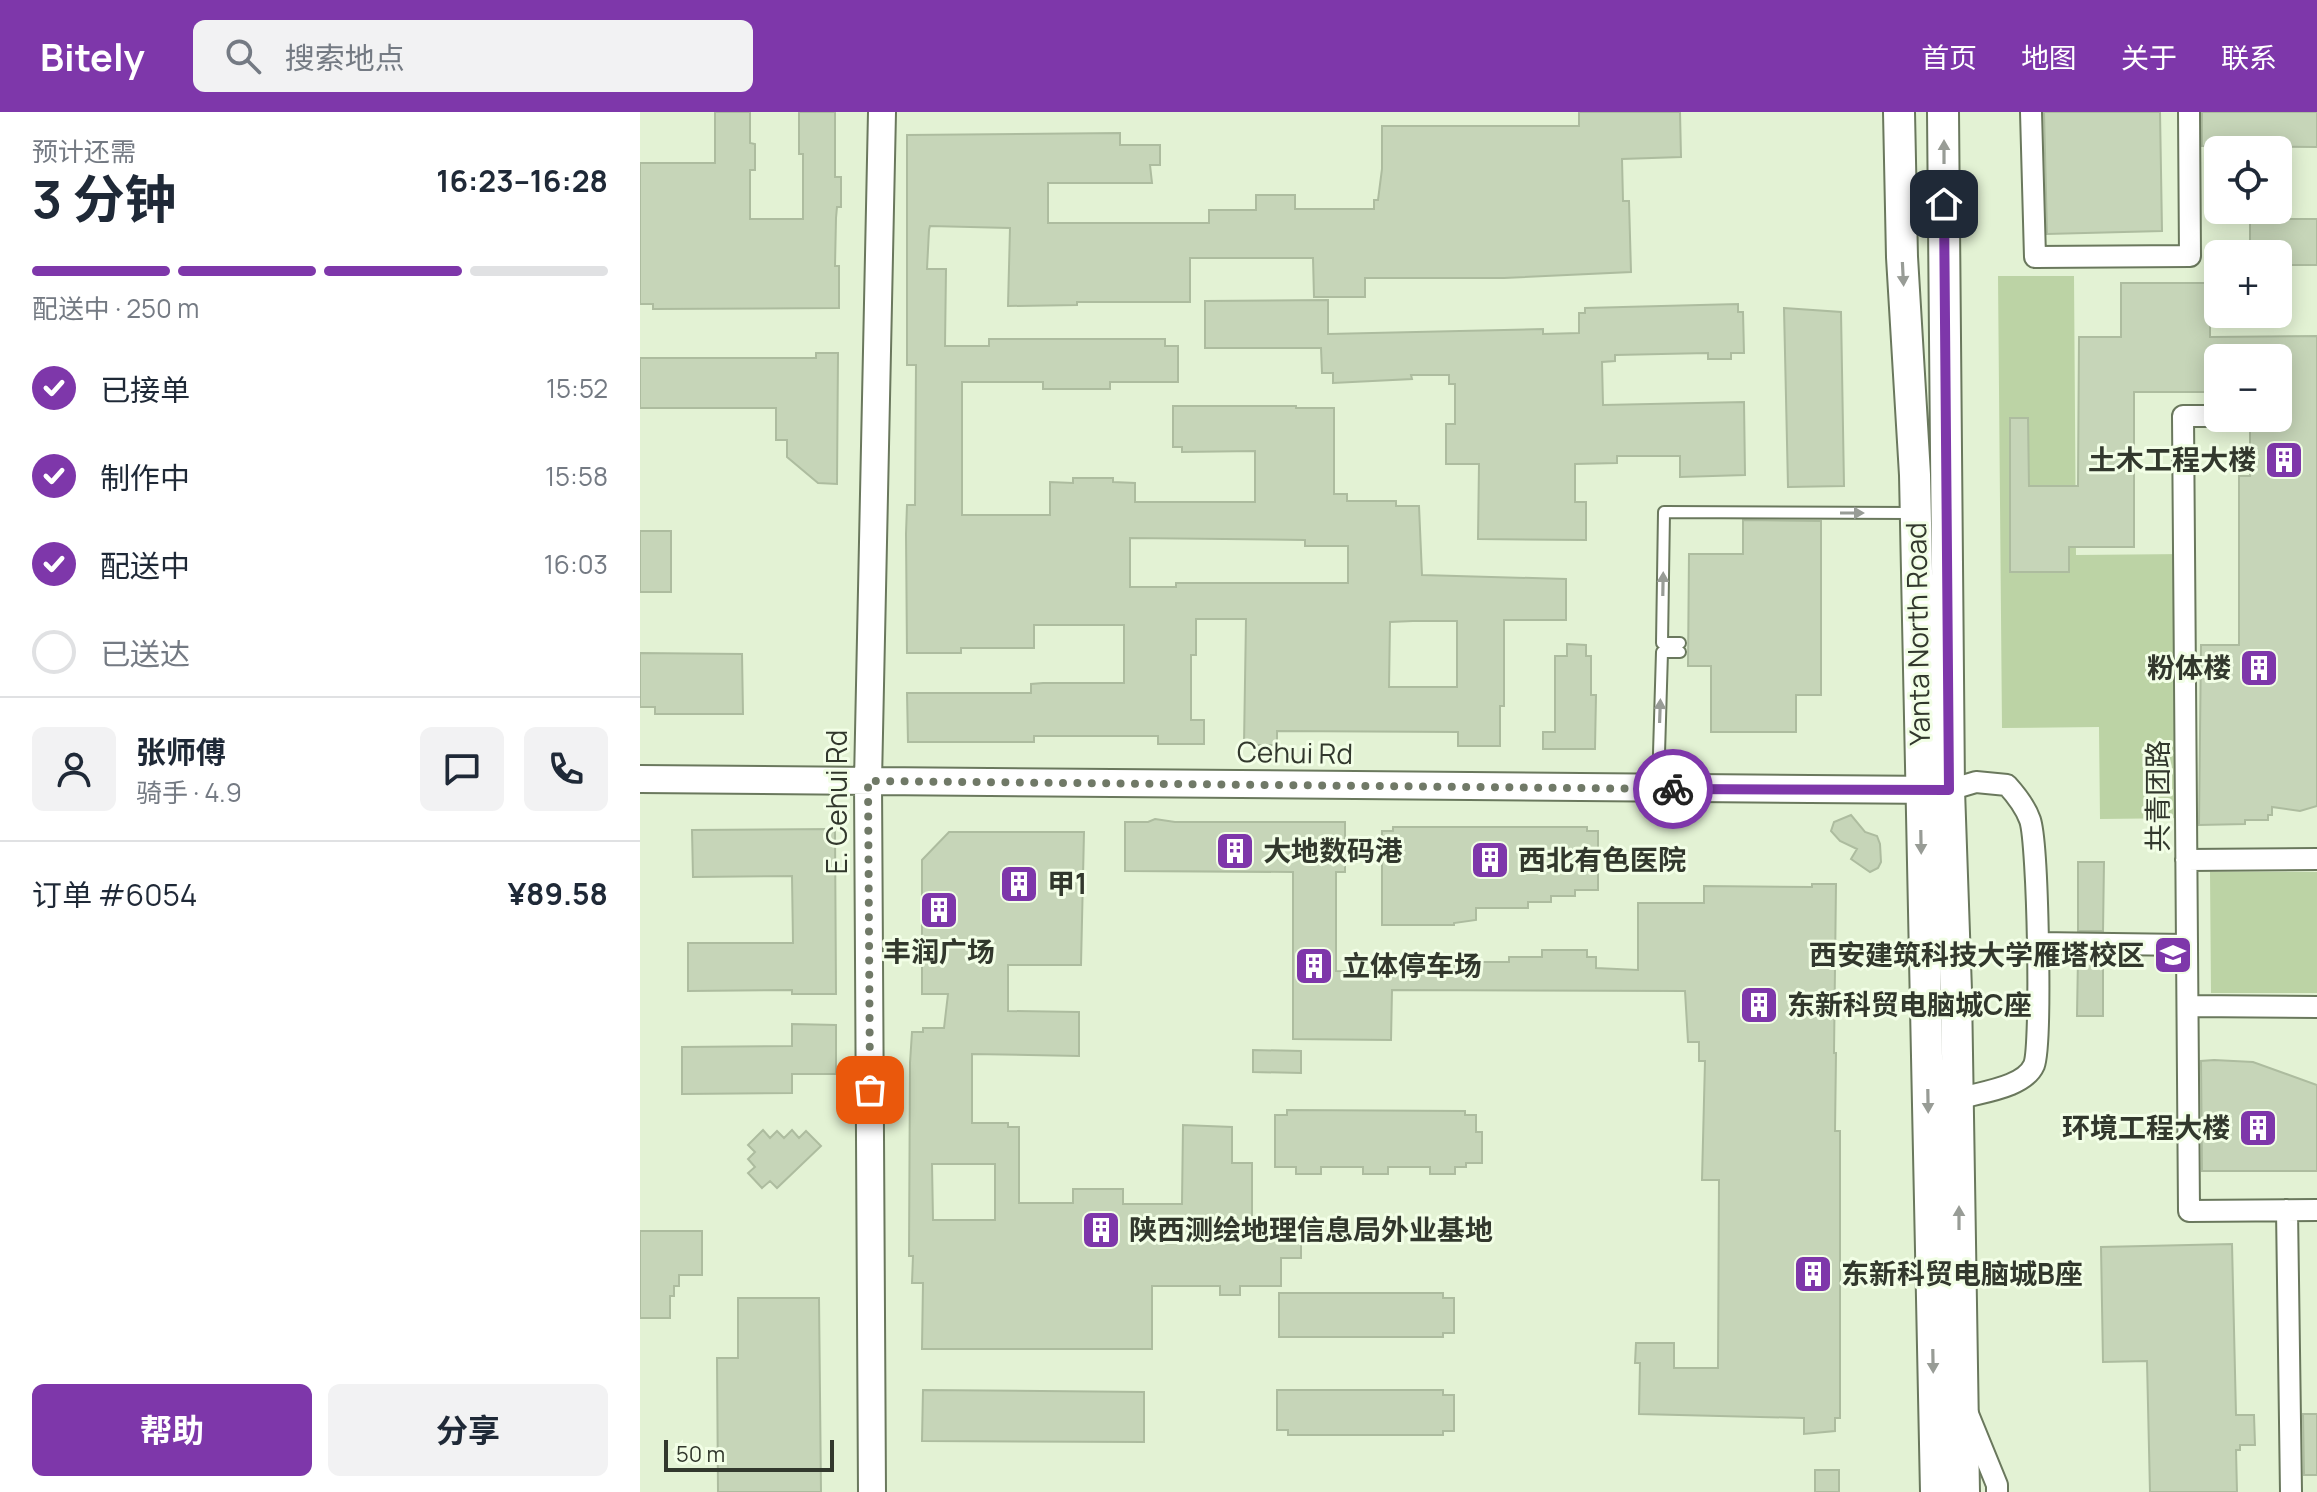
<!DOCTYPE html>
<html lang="zh">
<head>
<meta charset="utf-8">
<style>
	body { margin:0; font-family:Manrope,"Noto Sans SC",sans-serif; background:#f2f2f3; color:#1f2937; height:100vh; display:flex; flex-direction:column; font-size:30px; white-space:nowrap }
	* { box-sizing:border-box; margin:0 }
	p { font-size:26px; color:#747a83 }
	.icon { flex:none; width:44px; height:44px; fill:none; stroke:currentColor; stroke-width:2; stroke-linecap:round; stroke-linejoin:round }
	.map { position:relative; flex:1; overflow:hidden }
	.panel { display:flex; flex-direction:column; background:#fff; width:640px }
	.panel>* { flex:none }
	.buttons { position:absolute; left:1564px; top:24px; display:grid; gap:16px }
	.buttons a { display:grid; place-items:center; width:88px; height:88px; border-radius:12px; background:#fff; box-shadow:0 4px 20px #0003; font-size:40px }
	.scale { position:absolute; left:24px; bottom:20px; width:170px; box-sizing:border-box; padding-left:8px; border:4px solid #32382d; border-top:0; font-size:22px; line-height:28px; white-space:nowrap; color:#32382d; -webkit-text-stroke:6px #f2fee6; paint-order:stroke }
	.pin { position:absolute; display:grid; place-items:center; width:68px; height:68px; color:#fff; margin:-34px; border-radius:16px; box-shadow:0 4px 12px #0006 }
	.courier { position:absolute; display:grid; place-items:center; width:80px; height:80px; margin:-40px; border:6px solid #7e37aa; border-radius:50%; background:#fff; color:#222; box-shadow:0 2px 10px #0007 }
	.overview em { font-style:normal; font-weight:700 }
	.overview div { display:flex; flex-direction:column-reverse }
	.overview { display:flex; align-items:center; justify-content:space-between; height:136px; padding:0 32px }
	h1 { font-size:52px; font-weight:700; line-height:60px }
	.bar { display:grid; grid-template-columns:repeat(4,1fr); gap:12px 8px; align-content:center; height:96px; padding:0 32px }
	.bar i { height:10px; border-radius:6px; background:#e0e1e3 }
	.bar .on { background:#7e37aa }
	.bar p { grid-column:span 4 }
	.line { display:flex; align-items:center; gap:20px; padding:0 32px; border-top:2px solid #e0e1e3 }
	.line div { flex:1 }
	.round { display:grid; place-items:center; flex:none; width:84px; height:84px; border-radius:12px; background:#f2f2f3 }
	ol { padding:0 32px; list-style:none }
	li { display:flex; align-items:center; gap:24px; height:88px }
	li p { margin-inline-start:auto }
	li .icon { padding:8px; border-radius:50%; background:#7e37aa; color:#fff; stroke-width:4 }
	li:last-child { color:#747a83 }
	li i { width:44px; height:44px; border:4px solid #e0e1e3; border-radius:50% }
	.button { display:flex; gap:16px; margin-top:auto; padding:16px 32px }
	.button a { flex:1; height:92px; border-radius:12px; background:#7e37aa; color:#fff; font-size:32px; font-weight:700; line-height:92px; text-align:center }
	.button a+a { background:#f2f2f3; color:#1f2937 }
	header { display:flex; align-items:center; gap:48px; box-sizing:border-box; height:112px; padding:0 40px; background:#7e37aa; color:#fff }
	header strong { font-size:38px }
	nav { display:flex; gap:44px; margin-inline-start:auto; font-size:28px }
	.search { width:560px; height:72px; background:#f2f2f3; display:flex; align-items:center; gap:20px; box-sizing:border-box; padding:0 28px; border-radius:12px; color:#747a83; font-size:30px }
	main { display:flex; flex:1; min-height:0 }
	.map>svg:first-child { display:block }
	.green { fill:#bcd3a5 }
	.building { fill:#c6d5b8; stroke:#adbc9f; stroke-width:2; fill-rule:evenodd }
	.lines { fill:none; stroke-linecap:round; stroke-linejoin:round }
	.service-casing { stroke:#6a785d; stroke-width:14 }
	.minor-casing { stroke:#6a785d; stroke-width:24 }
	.tertiary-casing { stroke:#6a785d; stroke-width:30 }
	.secondary-casing { stroke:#6a785d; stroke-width:34 }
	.service { stroke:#fff; stroke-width:10 }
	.minor { stroke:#fff; stroke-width:20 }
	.tertiary { stroke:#fff; stroke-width:26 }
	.secondary { stroke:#fff; stroke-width:30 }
	.oneway { fill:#989c96 }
	.done { stroke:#707967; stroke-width:8; stroke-dasharray:0 14.4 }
	.route { stroke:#7e37aa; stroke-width:10 }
	.labels { text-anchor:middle; stroke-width:6; stroke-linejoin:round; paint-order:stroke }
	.poi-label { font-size:28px; font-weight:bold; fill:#32382d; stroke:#f2fee6; text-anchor:start }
	.street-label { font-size:28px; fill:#32382d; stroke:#f2fee6 }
</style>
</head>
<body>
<header>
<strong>Bitely</strong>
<div class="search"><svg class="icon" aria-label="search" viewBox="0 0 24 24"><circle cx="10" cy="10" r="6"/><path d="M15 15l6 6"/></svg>搜索地点</div>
<nav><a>首页</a><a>地图</a><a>关于</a><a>联系</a></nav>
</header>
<main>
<section class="panel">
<div class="overview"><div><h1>3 分钟</h1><p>预计还需</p></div><em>16:23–16:28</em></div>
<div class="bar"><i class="on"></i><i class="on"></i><i class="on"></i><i></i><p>配送中 · 250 m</p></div>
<ol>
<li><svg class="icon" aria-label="check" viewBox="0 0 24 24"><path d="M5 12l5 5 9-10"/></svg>已接单<p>15:52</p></li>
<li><svg class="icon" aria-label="check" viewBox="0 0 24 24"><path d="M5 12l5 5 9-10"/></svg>制作中<p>15:58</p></li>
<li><svg class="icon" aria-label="check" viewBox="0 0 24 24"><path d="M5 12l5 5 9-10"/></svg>配送中<p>16:03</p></li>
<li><i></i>已送达</li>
</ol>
<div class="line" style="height:144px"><a class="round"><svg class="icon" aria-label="person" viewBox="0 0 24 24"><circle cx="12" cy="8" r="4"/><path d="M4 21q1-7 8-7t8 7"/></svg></a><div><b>张师傅</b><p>骑手 · 4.9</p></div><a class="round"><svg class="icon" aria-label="chat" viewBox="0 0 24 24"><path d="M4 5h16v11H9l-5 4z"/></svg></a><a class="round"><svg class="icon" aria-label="phone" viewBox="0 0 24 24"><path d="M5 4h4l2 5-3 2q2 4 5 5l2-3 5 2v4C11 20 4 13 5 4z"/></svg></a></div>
<div class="line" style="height:104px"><div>订单 #6054</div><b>¥89.58</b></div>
<div class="button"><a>帮助</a><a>分享</a></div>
</section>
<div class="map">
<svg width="1677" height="1380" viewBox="0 0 1677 1380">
	<rect width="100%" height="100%" fill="#e3f2d4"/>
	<path class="green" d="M1358 164H1434L1436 443 1546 442 1548 706 1460 707 1459 615 1362 616Z
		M1570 760H1677V881H1571Z"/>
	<path class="building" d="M75 0H110V31L115 32V58H110V107H163V42H159V0H195V65H201V95H197L196 106 195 154H199V196L13 197V192H0V51H75Z
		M939 0H1040L1041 45 982 47 983 89H989L991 160 864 166H725V185H674L673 146H550V190H437V193L368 194 370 116 290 114 289 118 287 157H306L305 234H349V227H525V234H538V270H470V277H403V270H322V403H410V370L433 371V366H473V370L495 371V390H615V339L542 340V335H533V294H656V296H694V382H707V389H756V394H779L782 463 926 467V508H864V594H860V634H818V620L637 619V633H604L606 507H556V543H551V608H564V632H518V624H394V630H268L267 581H391V572L403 571H484V513H394V536H321V541H267L266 422 267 393H275L276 253H267V23L480 21V33H520V53H510L512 71H408V111H569V98H616V83H655V97H734V88H738L742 57V14H939ZM490 426 665 428V434H708V471H536V475H490ZM773 509H817V575H749L750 510Z
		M1404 0H1520L1522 119 1407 122Z
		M1562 0H1677V35L1562 34Z
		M1610 107H1677V153H1638V142H1610Z
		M1481 171H1570V225L1677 224V694L1660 699 1632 695V703H1628V708H1605V712L1559 713 1561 533H1599V364H1610V306H1638V246H1578V280H1494V435H1429V460H1370V306H1388L1389 374H1438L1439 225H1481Z
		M688 188V222L903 217V222L939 221V201H945V196L1098 192V200H1103L1104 241H1091V247H1068V241L975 243V249L962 250 963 293 1104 290 1105 363 1040 365V344H977V351L935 352V390H946V428L838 427 839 352H806V312H815V272H809V263H771L772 267 693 271V261H682L681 236H565V189Z
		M1144 196 1201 200 1204 374 1148 375Z
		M176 241H198L197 372 178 371 147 345V328H136V296H0V246H176Z
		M1103 408 1181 409V583H1156V620H1071V554H1048L1049 442H1103Z
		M0 419H31V480H0Z
		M927 532 946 533V544H951V583H956L955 637H903V620H915V544H927Z
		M0 541 102 542 103 602H15V595H0Z
		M1211 703 1225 720 1237 724 1240 732 1241 750 1238 756 1230 760 1211 747 1217 737 1200 729 1191 719 1194 710Z
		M515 707 535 710H705V760H696V859L752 860V855H762V852L775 850H869V845H902V838H947V845H956V856L998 858V791H1064V774L1172 775V772H1196L1194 941H1196L1195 1019H1200V1306H1195V1319L1164 1322V1306L999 1302 1000 1251H995L996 1231H1034V1256H1078L1079 1068H1062L1065 949H1059V930H1048L1045 879 752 878 751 928 653 927V760L485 759V710H508Z
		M753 715H947V719H958V778H935V784H911V790H888V796H836V808L814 811V813H742V719H753Z
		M195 717 196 882H152V878L48 879V831H153L152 764 53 765 52 718Z
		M309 720H444L441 853H368V899L439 900V944L332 942V1011H368V1015H379V1091H433V1077H483V1092H542L543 1013 592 1015V1051H612V1116H642V1128H661V1146H641V1174H600V1183H580V1174H512V1237H282L283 1171H272L273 1144H269L270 951 272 920H283V916H304L308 882H282V748ZM292 1052H355V1108H293Z
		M1438 750H1464L1463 819H1438Z
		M1438 845H1463V904H1437Z
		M152 912 196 913V962H152V981L42 982V935L152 934Z
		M613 938 661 939V961L613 960Z
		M1574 948 1613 950 1677 973V1059H1562L1561 949Z
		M647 998 825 999V1003H836V1020H842V1051H826V1055H815V1062H790V1055H748V1062H723V1055H681V1062H656V1055H635V1003H647Z
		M123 1018 130 1026 137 1019 144 1026 152 1018 159 1026 166 1019 181 1034 137 1076 130 1069 122 1076 108 1061 115 1055 108 1047 115 1040 108 1033Z
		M0 1119H62V1163H39V1174H34V1184H30V1206H0Z
		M1592 1132 1596 1303H1614L1615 1333H1600V1338H1596L1597 1380H1510L1507 1249 1463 1250 1461 1135Z
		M639 1181H803V1186H814V1221H803V1225H639Z
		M98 1186H179L181 1380H78L77 1246H98Z
		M283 1278 504 1280V1330L282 1329Z
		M637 1278H803V1283H814V1319H803V1323H648V1318H637Z
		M1663 1302H1677V1363H1664Z
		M1175 1358H1199V1380H1175Z"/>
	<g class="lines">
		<defs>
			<path id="service" d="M1040 531H1022L1024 400 1272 401
				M1018 675 1022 540H1040"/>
			<path id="minor" d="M1391 0 1395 145 1550 144 1549 0
				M1578 304H1543L1549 1099 1677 1098
				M1309 678 1336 670 1367 673C1377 684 1385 694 1390 708 1398 731 1402 933 1394 953 1384 976 1340 980 1318 987
				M1546 748 1677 747
				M1398 831 1547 833
				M1548 894 1677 895
				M1647 1098 1651 1380
				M1328 1302 1357 1373V1380"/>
			<path id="tertiary" d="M0 667 1300 678
				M232 1380 228 669 242 0"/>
			<path id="secondary" d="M1259 0 1262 145 1275 363 1296 1380
				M1303 0 1309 678 1316 879 1324 1380"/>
		</defs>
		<use href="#service" class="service-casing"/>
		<use href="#minor" class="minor-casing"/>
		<use href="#tertiary" class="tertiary-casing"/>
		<use href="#secondary" class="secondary-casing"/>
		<use href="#service" class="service"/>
		<use href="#minor" class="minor"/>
		<use href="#tertiary" class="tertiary"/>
		<use href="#secondary" class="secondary"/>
	</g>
	<defs><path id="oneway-solid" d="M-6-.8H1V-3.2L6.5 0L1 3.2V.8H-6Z" transform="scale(2)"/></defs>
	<g class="oneway">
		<use href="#oneway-solid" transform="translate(1304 40) rotate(-90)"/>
		<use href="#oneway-solid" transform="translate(1263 162) rotate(87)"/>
		<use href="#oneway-solid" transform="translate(1212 401)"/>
		<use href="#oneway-solid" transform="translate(1023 472) rotate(-89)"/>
		<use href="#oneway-solid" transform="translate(1020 599) rotate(-88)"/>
		<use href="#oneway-solid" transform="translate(1281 730) rotate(89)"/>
		<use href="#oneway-solid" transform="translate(1288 989) rotate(89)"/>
		<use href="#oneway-solid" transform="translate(1319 1106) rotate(-90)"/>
		<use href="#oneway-solid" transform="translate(1293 1249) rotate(89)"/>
	</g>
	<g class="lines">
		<path class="done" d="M230 978 228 669 1033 677"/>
		<path class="route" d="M1033 677 1309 678 1304 92"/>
	</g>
	<defs>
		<symbol id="building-square" viewBox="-11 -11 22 22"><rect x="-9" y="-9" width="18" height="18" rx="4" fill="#7e37aa" stroke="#f2fee6"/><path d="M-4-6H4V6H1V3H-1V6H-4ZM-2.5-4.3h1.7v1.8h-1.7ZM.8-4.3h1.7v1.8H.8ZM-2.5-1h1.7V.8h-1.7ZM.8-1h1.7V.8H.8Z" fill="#fff"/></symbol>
		<symbol id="university-square" viewBox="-11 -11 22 22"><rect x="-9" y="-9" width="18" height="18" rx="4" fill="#7e37aa" stroke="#f2fee6"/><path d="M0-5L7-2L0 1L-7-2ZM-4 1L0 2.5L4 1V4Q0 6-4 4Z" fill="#fff"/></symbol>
	</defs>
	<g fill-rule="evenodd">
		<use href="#building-square" x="1622" y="326" width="44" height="44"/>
		<use href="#building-square" x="1597" y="534" width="44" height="44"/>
		<use href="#building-square" x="573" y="717" width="44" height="44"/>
		<use href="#building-square" x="828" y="726" width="44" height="44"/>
		<use href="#building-square" x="357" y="750" width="44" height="44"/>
		<use href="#building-square" x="277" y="776" width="44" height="44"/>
		<use href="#university-square" x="1511" y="821" width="44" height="44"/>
		<use href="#building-square" x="652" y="832" width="44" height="44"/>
		<use href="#building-square" x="1097" y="871" width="44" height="44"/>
		<use href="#building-square" x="1596" y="994" width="44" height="44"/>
		<use href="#building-square" x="439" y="1096" width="44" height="44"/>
		<use href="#building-square" x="1151" y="1140" width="44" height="44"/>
	</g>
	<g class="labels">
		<g class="poi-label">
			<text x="1616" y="358" text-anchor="end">土木工程大楼</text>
			<text x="1591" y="566" text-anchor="end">粉体楼</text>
			<text x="623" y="749">大地数码港</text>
			<text x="878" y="758">西北有色医院</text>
			<text x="407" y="782">甲1</text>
			<text x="299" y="850" text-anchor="middle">丰润广场</text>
			<text x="1505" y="853" text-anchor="end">西安建筑科技大学雁塔校区</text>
			<text x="702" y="864">立体停车场</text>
			<text x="1147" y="903">东新科贸电脑城C座</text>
			<text x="1590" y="1026" text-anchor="end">环境工程大楼</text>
			<text x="489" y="1128">陕西测绘地理信息局外业基地</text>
			<text x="1201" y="1172">东新科贸电脑城B座</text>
		</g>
		<g class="street-label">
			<text transform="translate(1278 522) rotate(-91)" y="10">Yanta North Road</text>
			<text transform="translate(655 641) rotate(1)" y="10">Cehui Rd</text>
			<text transform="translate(1518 684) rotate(-90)" y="10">共青团路</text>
			<text transform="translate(197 690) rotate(-90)" y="10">E. Cehui Rd</text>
		</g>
	</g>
</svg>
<div class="buttons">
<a><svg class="icon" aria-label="locate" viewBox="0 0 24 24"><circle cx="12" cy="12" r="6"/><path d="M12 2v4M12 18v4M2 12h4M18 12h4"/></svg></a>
<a>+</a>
<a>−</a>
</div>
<div class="scale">50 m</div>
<div class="pin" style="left:230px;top:978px;background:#ea580c"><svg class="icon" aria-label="bag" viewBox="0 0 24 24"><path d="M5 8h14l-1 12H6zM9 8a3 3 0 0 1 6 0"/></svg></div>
<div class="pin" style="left:1304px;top:92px;background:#1f2937"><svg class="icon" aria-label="home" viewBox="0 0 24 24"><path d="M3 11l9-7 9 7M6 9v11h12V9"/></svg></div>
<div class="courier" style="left:1033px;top:677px"><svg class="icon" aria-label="bike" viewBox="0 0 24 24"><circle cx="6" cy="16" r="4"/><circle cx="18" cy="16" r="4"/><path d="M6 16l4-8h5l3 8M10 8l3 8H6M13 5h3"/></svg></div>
</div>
</main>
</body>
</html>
